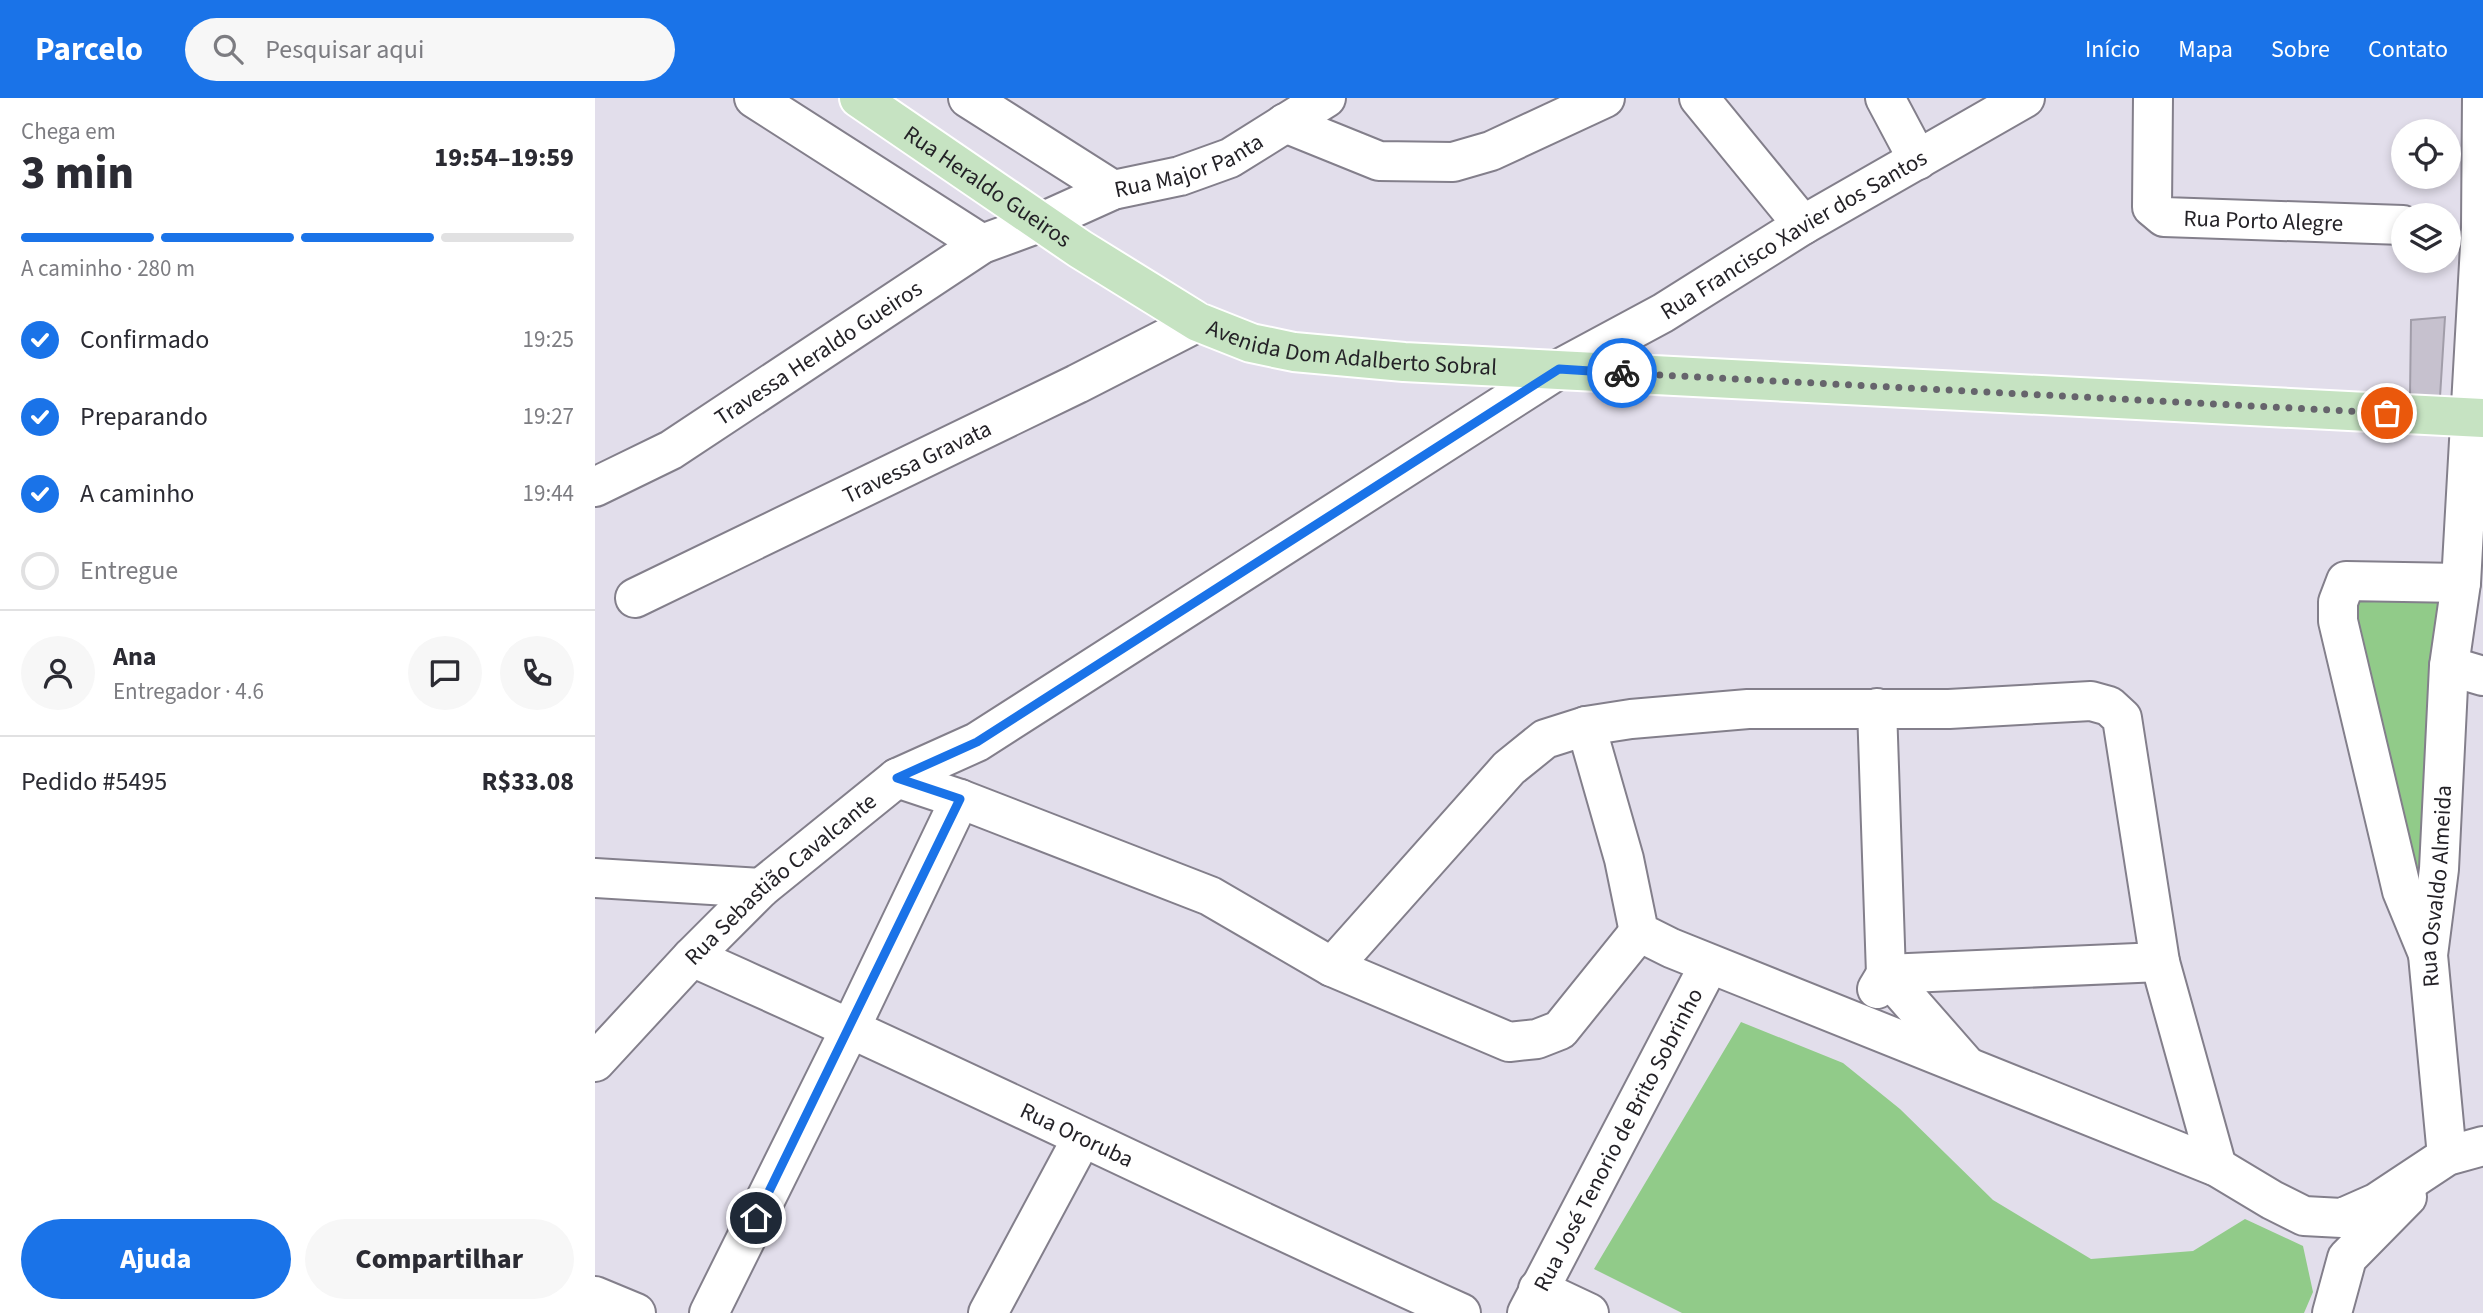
<!DOCTYPE html>
<html lang="pt">
<head>
<meta charset="utf-8">
<style>
	body { margin:0; font-family:"Source Sans 3",sans-serif; background:#f7f7f7; color:#2b2b33; height:100vh; display:flex; flex-direction:column; font-size:26px; white-space:nowrap }
	* { box-sizing:border-box; margin:0 }
	p { font-size:23px; color:#7c7c81 }
	.icon { flex:none; width:38px; height:38px; fill:none; stroke:currentColor; stroke-width:2; stroke-linecap:round; stroke-linejoin:round }
	.map { position:relative; flex:1; overflow:hidden }
	.details { display:flex; flex-direction:column; background:#fff; width:595px }
	.details>* { flex:none }
	.fabs { position:absolute; left:1796px; top:21px; display:grid; gap:14px }
	.fabs a { display:grid; place-items:center; width:70px; height:70px; border-radius:50%; background:#fff; box-shadow:0 4px 10px #0003; font-size:35px }
	.pin { position:absolute; display:grid; place-items:center; width:60px; height:60px; color:#fff; margin:-30px; border:4px solid #fff; border-radius:50%; box-shadow:0 2px 7px #0007 }
	.courier { position:absolute; display:grid; place-items:center; width:70px; height:70px; margin:-35px; border:5px solid #1a73e8; border-radius:50%; background:#fff; color:#222; box-shadow:0 2px 9px #0007 }
	.head em { font-style:normal; font-weight:800 }
	.head div { display:flex; flex-direction:column-reverse }
	.head { display:flex; align-items:center; justify-content:space-between; height:119px; padding:0 21px }
	h1 { font-size:46px; font-weight:800; line-height:52px }
	.bar { display:grid; grid-template-columns:repeat(4,1fr); gap:10px 7px; align-content:center; height:84px; padding:0 21px }
	.bar i { height:9px; border-radius:5px; background:#e1e1e2 }
	.bar .selected { background:#1a73e8 }
	.bar p { grid-column:span 4 }
	.line { display:flex; align-items:center; gap:18px; padding:0 21px; border-top:2px solid #e1e1e2 }
	.line div { flex:1 }
	.round { display:grid; place-items:center; flex:none; width:74px; height:74px; border-radius:37px; background:#f7f7f7 }
	ol { padding:0 21px; list-style:none }
	li { display:flex; align-items:center; gap:21px; height:77px }
	li p { margin-inline-start:auto }
	li .icon { padding:7px; border-radius:50%; background:#1a73e8; color:#fff; stroke-width:4 }
	li:last-child { color:#7c7c81 }
	li i { width:38px; height:38px; border:4px solid #e1e1e2; border-radius:50% }
	.button { display:flex; gap:14px; margin-top:auto; padding:14px 21px }
	.button a { flex:1; height:80px; border-radius:42px; background:#1a73e8; color:#fff; font-size:28px; font-weight:800; line-height:80px; text-align:center }
	.button a+a { background:#f7f7f7; color:#2b2b33 }
	header { display:flex; align-items:center; gap:42px; box-sizing:border-box; height:98px; padding:0 35px; background:#1a73e8; color:#fff }
	header strong { font-size:33px }
	nav { display:flex; gap:38px; margin-inline-start:auto; font-size:24px }
	.search { width:490px; height:63px; background:#f7f7f7; display:flex; align-items:center; gap:18px; box-sizing:border-box; padding:0 24px; border-radius:38px; color:#7c7c81; font-size:26px }
	main { display:flex; flex:1; min-height:0 }
	.map>svg:first-child { display:block }
	.green { fill:#91cb89 }
	.building { fill:#c6c1ce; stroke:#a19da9; stroke-width:2 }
	.lines { fill:none; stroke-linecap:round; stroke-linejoin:round }
	.minor-casing { stroke:#837f8b; stroke-width:42 }
	.major-casing { stroke:#fff; stroke-width:42 }
	.minor { stroke:#fff; stroke-width:38 }
	.major { stroke:#c6e3c2; stroke-width:38 }
	.done { stroke:#66646c; stroke-width:7; stroke-dasharray:0 12.6 }
	.route { stroke:#1a73e8; stroke-width:9 }
	.labels { text-anchor:middle; stroke-width:5; stroke-linejoin:round; paint-order:stroke }
	.street-label { font-size:23px; fill:#242227; stroke:#e2deeb }
</style>
</head>
<body>
<header>
<strong>Parcelo</strong>
<div class="search"><svg class="icon" aria-label="search" viewBox="0 0 24 24"><circle cx="10" cy="10" r="6"/><path d="M15 15l6 6"/></svg>Pesquisar aqui</div>
<nav><a>Início</a><a>Mapa</a><a>Sobre</a><a>Contato</a></nav>
</header>
<main>
<section class="details">
<div class="head"><div><h1>3 min</h1><p>Chega em</p></div><em>19:54–19:59</em></div>
<div class="bar"><i class="selected"></i><i class="selected"></i><i class="selected"></i><i></i><p>A caminho · 280 m</p></div>
<ol>
<li><svg class="icon" aria-label="check" viewBox="0 0 24 24"><path d="M5 12l5 5 9-10"/></svg>Confirmado<p>19:25</p></li>
<li><svg class="icon" aria-label="check" viewBox="0 0 24 24"><path d="M5 12l5 5 9-10"/></svg>Preparando<p>19:27</p></li>
<li><svg class="icon" aria-label="check" viewBox="0 0 24 24"><path d="M5 12l5 5 9-10"/></svg>A caminho<p>19:44</p></li>
<li><i></i>Entregue</li>
</ol>
<div class="line" style="height:126px"><a class="round"><svg class="icon" aria-label="person" viewBox="0 0 24 24"><circle cx="12" cy="8" r="4"/><path d="M4 21q1-7 8-7t8 7"/></svg></a><div><b>Ana</b><p>Entregador · 4.6</p></div><a class="round"><svg class="icon" aria-label="chat" viewBox="0 0 24 24"><path d="M4 5h16v11H9l-5 4z"/></svg></a><a class="round"><svg class="icon" aria-label="phone" viewBox="0 0 24 24"><path d="M5 4h4l2 5-3 2q2 4 5 5l2-3 5 2v4C11 20 4 13 5 4z"/></svg></a></div>
<div class="line" style="height:91px"><div>Pedido #5495</div><b>R$33.08</b></div>
<div class="button"><a>Ajuda</a><a>Compartilhar</a></div>
</section>
<div class="map">
<svg width="1888" height="1215" viewBox="0 0 1888 1215">
	<rect width="100%" height="100%" fill="#e2deeb"/>
	<path class="green" d="M1764 482 1866 485 1833 857 1743 523Z
		M1146 924 1248 965 1305 1011 1398 1102 1496 1161 1598 1153 1650 1121 1708 1148 1718 1194 1709 1215H1087L999 1171Z"/>
	<path class="building" d="M1850 219 1845 299 1815 298 1816 222Z"/>
	<g class="lines">
		<defs>
			<g id="minor">
				<path d="M159 0 387 146"/>
				<path d="M373 0 518 92"/>
				<path d="M1104 0 1208 127"/>
				<path d="M1290 0 1323 62"/>
				<path id="s1" d="M1558 0 1557 109 1569 119 1808 127"/>
				<path d="M690 25 784 63 858 64 896 53 1010 0"/>
				<path id="s2" d="M0 389 76 352 387 146 447 124 518 92 585 78 635 60 731 0"/>
				<path id="s3" d="M40 500 482 286 603 224"/>
				<path d="M1854 568 1888 578"/>
				<path d="M1282 610 1291 876 1370 966"/>
				<path d="M991 628 1029 761 1044 834 1076 850 1622 1069 1677 1102 1709 1118 1747 1120 1781 1105 1852 1058 1888 1048"/>
				<path d="M302 680 365 701 615 798 737 869 914 944 942 941 965 932 1044 834"/>
				<path d="M0 780 166 790"/>
				<path d="M1833 856 1807 793 1743 523V504L1751 483 1866 485"/>
				<path id="s4" d="M97 859C355 973 608 1099 866 1215"/>
				<path d="M737 869 914 670 950 641 991 628 1036 621 1153 611H1354L1496 603 1514 608 1527 620 1565 864 1622 1069"/>
				<path d="M1282 891 1291 876 1565 864"/>
				<path id="s5" d="M0 964 97 859 166 790 302 680 382 644 964 271 1068 215 1208 127 1430 0"/>
				<path id="s6" d="M1852 1058 1833 857 1844 771 1854 568 1866 485 1886 130 1887 0"/>
				<path d="M943 1191 994 1215"/>
				<path d="M0 1198 41 1215"/>
				<path d="M114 1215 256 929 365 701"/>
				<path d="M393 1215 487 1040"/>
				<path id="s7" d="M932 1215 1114 867"/>
				<path d="M1737 1215 1752 1160 1812 1099"/>
			</g>
			<g id="major">
				<path id="s8" d="M264 0 485 151 603 224 656 245 699 254 809 264 1888 320"/>
			</g>
		</defs>
		<use href="#minor" class="minor-casing"/>
		<use href="#major" class="major-casing"/>
		<use href="#minor" class="minor"/>
		<use href="#major" class="major"/>
	</g>
	<g class="lines">
		<path class="done" d="M1027 275 1792 315"/>
		<path class="route" d="M161 1120 365 701 302 680 382 644 964 271 1027 275"/>
	</g>
	<g class="labels">
		<g class="street-label">
			<text dy="8" stroke="none"><textPath href="#s2" startOffset="679">Rua Major Panta</textPath></text>
			<text dy="8" stroke="none"><textPath href="#s8" startOffset="156">Rua Heraldo Gueiros</textPath></text>
			<text dy="8" stroke="none"><textPath href="#s1" startOffset="224">Rua Porto Alegre</textPath></text>
			<text dy="8" stroke="none"><textPath href="#s5" startOffset="1465">Rua Francisco Xavier dos Santos</textPath></text>
			<text dy="8" stroke="none"><textPath href="#s8" startOffset="564">Avenida Dom Adalberto Sobral</textPath></text>
			<text dy="8" stroke="none"><textPath href="#s2" startOffset="261">Travessa Heraldo Gueiros</textPath></text>
			<text dy="8" stroke="none"><textPath href="#s3" startOffset="313">Travessa Gravata</textPath></text>
			<text dy="8" stroke="none"><textPath href="#s5" startOffset="261">Rua Sebastião Cavalcante</textPath></text>
			<text dy="8" stroke="none"><textPath href="#s6" startOffset="271">Rua Osvaldo Almeida</textPath></text>
			<text dy="8" stroke="none"><textPath href="#s4" startOffset="424">Rua Ororuba</textPath></text>
			<text dy="8" stroke="none"><textPath href="#s7" startOffset="196">Rua José Tenorio de Brito Sobrinho</textPath></text>
		</g>
	</g>
</svg>
<div class="fabs">
<a><svg class="icon" aria-label="locate" viewBox="0 0 24 24"><circle cx="12" cy="12" r="6"/><path d="M12 2v4M12 18v4M2 12h4M18 12h4"/></svg></a>
<a><svg class="icon" aria-label="layers" viewBox="0 0 24 24"><path d="M12 4l9 5-9 5-9-5zM3 14l9 5 9-5"/></svg></a>
</div>
<div class="pin" style="left:1792px;top:315px;background:#ea580c"><svg class="icon" aria-label="bag" viewBox="0 0 24 24"><path d="M5 8h14l-1 12H6zM9 8a3 3 0 0 1 6 0"/></svg></div>
<div class="pin" style="left:161px;top:1120px;background:#1f2937"><svg class="icon" aria-label="home" viewBox="0 0 24 24"><path d="M3 11l9-7 9 7M6 9v11h12V9"/></svg></div>
<div class="courier" style="left:1027px;top:275px"><svg class="icon" aria-label="bike" viewBox="0 0 24 24"><circle cx="6" cy="16" r="4"/><circle cx="18" cy="16" r="4"/><path d="M6 16l4-8h5l3 8M10 8l3 8H6M13 5h3"/></svg></div>
</div>
</main>
</body>
</html>
